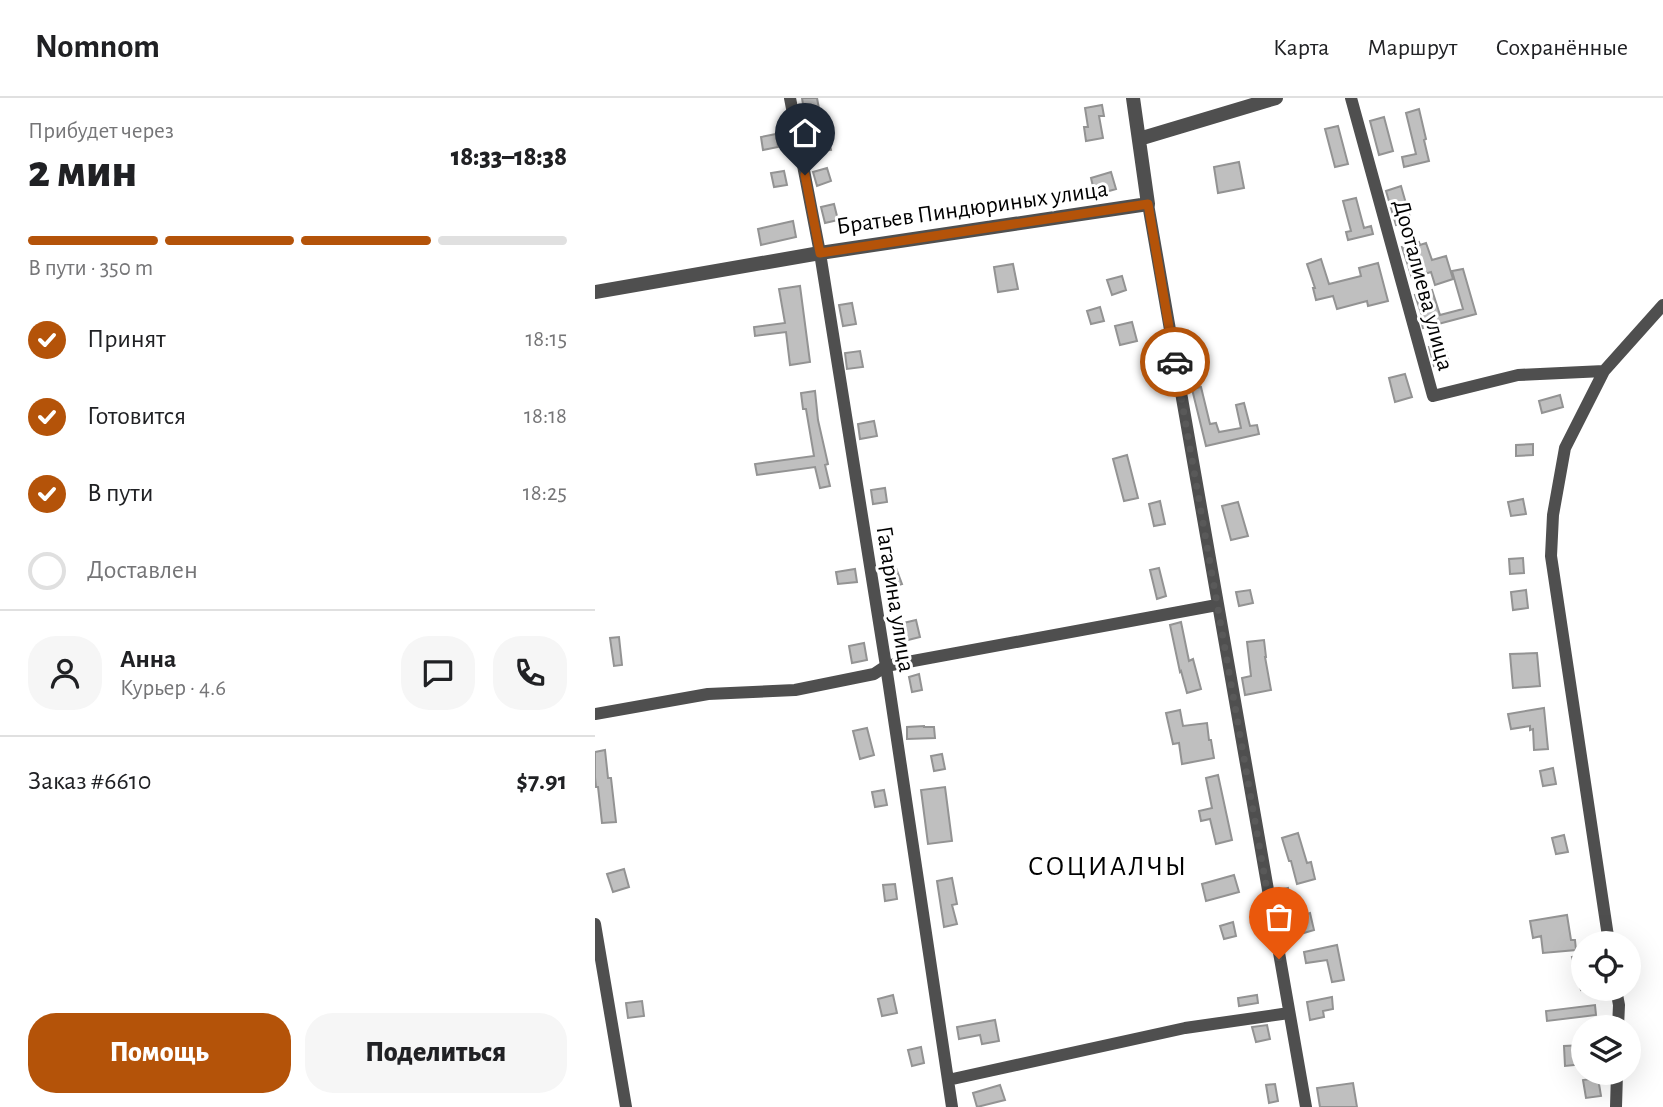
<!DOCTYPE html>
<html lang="ru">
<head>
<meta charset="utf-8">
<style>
	body { margin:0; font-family:"Alegreya Sans",sans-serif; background:#f6f6f6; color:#202124; height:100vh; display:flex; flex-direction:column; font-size:26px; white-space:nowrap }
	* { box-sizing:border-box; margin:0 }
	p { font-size:23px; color:#757577 }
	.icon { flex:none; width:38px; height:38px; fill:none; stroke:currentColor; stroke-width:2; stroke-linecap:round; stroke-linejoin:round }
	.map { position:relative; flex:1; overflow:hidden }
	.sheet { display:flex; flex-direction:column; background:#fff; width:595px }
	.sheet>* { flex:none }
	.fabs { position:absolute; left:976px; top:833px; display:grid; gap:14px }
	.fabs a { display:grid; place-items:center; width:70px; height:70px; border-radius:50%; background:#fff; box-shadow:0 7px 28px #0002; font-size:35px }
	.pin { position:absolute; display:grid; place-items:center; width:60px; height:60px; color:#fff; margin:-72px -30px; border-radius:50% 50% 50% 0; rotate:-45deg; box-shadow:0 0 7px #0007 }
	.pin .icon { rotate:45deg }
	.courier { position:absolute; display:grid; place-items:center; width:70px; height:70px; margin:-35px; border:5px solid #b45309; border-radius:50%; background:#fff; color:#222; box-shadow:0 2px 9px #0007 }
	.head em { font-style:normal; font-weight:800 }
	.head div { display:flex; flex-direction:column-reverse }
	.head { display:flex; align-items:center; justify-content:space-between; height:119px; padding:0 28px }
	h1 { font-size:46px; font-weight:800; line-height:52px }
	.bar { display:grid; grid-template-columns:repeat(4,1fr); gap:10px 7px; align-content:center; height:84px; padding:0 28px }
	.bar i { height:9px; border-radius:5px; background:#e0e0e0 }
	.bar .on { background:#b45309 }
	.bar p { grid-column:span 4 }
	.line { display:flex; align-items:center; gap:18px; padding:0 28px; border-top:2px solid #e0e0e0 }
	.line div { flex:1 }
	.round { display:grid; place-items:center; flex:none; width:74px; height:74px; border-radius:28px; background:#f6f6f6 }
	ol { padding:0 28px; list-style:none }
	li { display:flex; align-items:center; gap:21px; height:77px }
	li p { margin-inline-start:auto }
	li .icon { padding:7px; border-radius:50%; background:#b45309; color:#fff; stroke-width:4 }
	li:last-child { color:#757577 }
	li i { width:38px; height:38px; border:4px solid #e0e0e0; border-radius:50% }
	.cta { display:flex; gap:14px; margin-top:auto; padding:14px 28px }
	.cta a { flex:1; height:80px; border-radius:28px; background:#b45309; color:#fff; font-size:28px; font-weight:800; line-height:80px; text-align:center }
	.cta a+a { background:#f6f6f6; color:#202124 }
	header { display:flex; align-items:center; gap:42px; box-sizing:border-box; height:98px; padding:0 35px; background:#fff; border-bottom:2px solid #e0e0e0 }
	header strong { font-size:33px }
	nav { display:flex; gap:38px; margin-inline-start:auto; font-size:24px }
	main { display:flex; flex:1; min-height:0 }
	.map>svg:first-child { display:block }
	.building { fill:#bfbfbf; stroke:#939393; stroke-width:2 }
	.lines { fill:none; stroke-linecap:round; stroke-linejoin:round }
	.minor { stroke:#4f4f4f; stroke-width:12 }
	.tertiary { stroke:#4f4f4f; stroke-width:14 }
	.done { stroke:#595959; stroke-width:7; stroke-dasharray:0 12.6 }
	.route { stroke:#b45309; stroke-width:9 }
	.labels { text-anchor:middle; stroke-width:6; stroke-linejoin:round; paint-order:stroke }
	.street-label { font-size:24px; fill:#000; stroke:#fff }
	.quarter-label { font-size:28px; letter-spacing:2px; fill:#000; stroke:#fff }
</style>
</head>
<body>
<header>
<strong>Nomnom</strong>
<nav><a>Карта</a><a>Маршрут</a><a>Сохранённые</a></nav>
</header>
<main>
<section class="sheet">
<div class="head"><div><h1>2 мин</h1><p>Прибудет через</p></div><em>18:33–18:38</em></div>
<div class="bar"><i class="on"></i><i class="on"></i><i class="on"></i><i></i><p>В пути · 350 m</p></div>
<ol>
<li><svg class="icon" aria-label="check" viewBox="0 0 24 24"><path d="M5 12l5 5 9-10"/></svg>Принят<p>18:15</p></li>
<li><svg class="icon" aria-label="check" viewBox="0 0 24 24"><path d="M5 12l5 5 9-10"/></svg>Готовится<p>18:18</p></li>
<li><svg class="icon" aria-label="check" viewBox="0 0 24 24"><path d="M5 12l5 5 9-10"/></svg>В пути<p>18:25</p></li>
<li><i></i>Доставлен</li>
</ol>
<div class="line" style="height:126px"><a class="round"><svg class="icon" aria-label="person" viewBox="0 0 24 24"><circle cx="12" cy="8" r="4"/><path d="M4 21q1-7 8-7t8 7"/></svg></a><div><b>Анна</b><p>Курьер · 4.6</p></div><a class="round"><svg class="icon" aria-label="chat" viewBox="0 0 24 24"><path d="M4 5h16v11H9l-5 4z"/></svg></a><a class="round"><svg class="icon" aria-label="phone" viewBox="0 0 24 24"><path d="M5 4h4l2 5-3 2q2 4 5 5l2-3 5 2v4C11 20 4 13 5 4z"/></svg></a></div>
<div class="line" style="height:91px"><div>Заказ #6610</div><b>$7.91</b></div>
<div class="cta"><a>Помощь</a><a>Поделиться</a></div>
</section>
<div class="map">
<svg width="1068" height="1009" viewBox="0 0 1068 1009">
	<rect width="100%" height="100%" fill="#fff"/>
	<path class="building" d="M207 0H222L225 16 210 19Z
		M507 7 509 18H504L508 40 491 43 489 29H493L490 10Z
		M824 11 831 41 829 42 834 63 809 69 807 59 821 56 811 15Z
		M789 19 798 53 784 57 775 23Z
		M743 28 753 66 740 69 730 31Z
		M233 35 236 52 220 54 218 37Z
		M181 36 183 49 168 52 166 39Z
		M644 64 649 90 623 95 619 69Z
		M232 70 236 83 222 88 218 74Z
		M189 73 192 87 179 89 176 75Z
		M516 74 521 91 500 97 496 80Z
		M806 88 816 123 801 127 791 93Z
		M761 100 769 130 776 128 778 136 753 142 751 134 756 133 748 103Z
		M239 106 243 122 230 125 226 109Z
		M198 123 201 139 166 147 163 131Z
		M824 144 825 147 831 145 837 162 851 158 858 181 840 187 836 174 817 180 807 149Z
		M726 161 734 186 766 178 764 170 783 165 793 203 773 208 772 203 742 211 738 198 721 202 718 190H720L712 166Z
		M418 166 423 191 403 194 399 169Z
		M868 171 881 216 828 230 826 222 828 221 820 197 837 192 845 217 868 211 857 173Z
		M527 178 531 192 517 197 512 182Z
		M205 188 215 264 195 267 191 234 160 238 159 229 190 225 184 191Z
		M257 205 261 226 248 228 244 207Z
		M505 209 509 223 496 226 492 213Z
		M537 224 542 243 525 247 520 228Z
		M849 245 854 265 839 268 834 249Z
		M265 253 268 269 252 271 250 255Z
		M810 276 817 299 800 304 794 280Z
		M606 289 615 326 621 325 624 334 646 330 641 307 649 305 655 328 662 327 664 336 611 348 597 291Z
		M220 293 223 322 233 366 230 367 235 388 225 390 220 369 162 377 160 366 219 358 211 311H208L206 295Z
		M965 297 968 309 947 315 944 303Z
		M279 323 282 338 265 341 263 326Z
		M938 346V357L921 358V347Z
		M532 357 543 400 529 403 518 361Z
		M290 390 292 404 278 406 276 392Z
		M928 401 931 416 916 418 913 404Z
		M565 403 570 426 559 428 554 406Z
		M643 404 653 438 636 442 627 408Z
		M928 460 929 475 915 476 914 461Z
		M301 470 307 486 296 489 290 473Z
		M564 470 571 498 562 501 555 472Z
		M260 471 262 484 243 486 241 474Z
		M655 492 658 505 644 508 641 494Z
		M931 492 933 510 918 512 916 494Z
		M321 522 325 539 309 543 304 526Z
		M586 524 594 563 598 561 606 591 592 595 586 573 585 574 575 527Z
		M24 539 27 567 19 568 15 540Z
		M669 542 671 559H670L676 592 650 597 647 580 656 578 652 544Z
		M269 545 272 562 257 565 254 548Z
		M942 555 945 588 918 590 915 556Z
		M324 576 327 592 317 594 314 579Z
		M949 610 953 651 939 652 938 631 935 632V628L916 631 913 616Z
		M585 612 588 628 612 625 614 642H616L619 660 587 666 584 645 578 646 571 615Z
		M329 628V629H339L340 640 312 641V629Z
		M272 630 279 657 265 661 258 633Z
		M10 652 13 680H16L21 724 7 725 3 689H1L0 679V654Z
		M347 656 350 671 339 673 336 658Z
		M958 670 961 686 948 688 945 673Z
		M623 677 637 742 621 746 615 721 606 723 604 713 617 710 611 680Z
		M350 689 357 743 333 746 326 692Z
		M289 692 292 707 280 709 277 694Z
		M703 735 712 765 716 764 720 781 702 786 696 763H694L687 740Z
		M969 737 973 754 961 756 957 740Z
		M29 771 34 789 18 794 12 776Z
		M639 777 644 794 611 803 607 786Z
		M357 780 362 806 357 807 362 826 349 829 342 783Z
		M300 786 302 801 290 803 288 787Z
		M693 790 698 814 689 816 684 792Z
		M715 815 719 832 702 837 698 820Z
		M972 817 976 842H980L981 852 948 855 946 838 938 840 935 823Z
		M638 824 641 838 629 841 625 828Z
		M742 847 749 882 737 884 732 862 711 865 709 854Z
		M989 856V891L986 892 977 859Z
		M298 897 302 915 287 918 283 901Z
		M662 897 663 905 644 908 643 900Z
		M737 899 738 911 728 913 729 919 715 922 712 904Z
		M47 903 49 918 33 920 31 905Z
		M1000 907 1001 917 952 923 951 913Z
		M400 922 404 943 387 946 385 937 364 941 362 929Z
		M672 927 675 941 661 944 657 929Z
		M989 947V966L970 968 969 948Z
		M326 949 329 965 317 968 313 952Z
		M1003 980 1006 998 991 1000 988 982Z
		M758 985 762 1009H725L722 990Z
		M680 986 683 1003 674 1005 671 987Z
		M405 987 410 1002 382 1009 378 995Z"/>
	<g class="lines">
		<path class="minor" d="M195 0 225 155 291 568 357 1009
			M756 0 838 298 923 277 1009 273
			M553 106 711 1009
			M0 616 113 596 200 592 279 576 291 568 622 507
			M0 826 31 1009
			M1014 845 956 458 958 417 970 350 1009 273 1068 207
			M1021 891 1024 907 1023 929
			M353 982 590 930 694 915
			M1021 1009 1022 975"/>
		<path class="tertiary" d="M544 41 681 0
			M0 194 225 155 553 106 538 0"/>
	</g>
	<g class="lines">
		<path class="done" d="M580 264 684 861"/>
		<path class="route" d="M210 77 225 155 553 106 580 264"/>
	</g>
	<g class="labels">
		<g class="street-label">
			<text transform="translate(377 109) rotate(-8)" y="8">Братьев Пиндюриных улица</text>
			<text transform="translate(829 187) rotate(75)" y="8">Дооталиева улица</text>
			<text transform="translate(301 501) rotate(81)" y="8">Гагарина улица</text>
		</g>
		<g class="quarter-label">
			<text x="513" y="777">СОЦИАЛЧЫ</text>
		</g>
	</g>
</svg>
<div class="fabs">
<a><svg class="icon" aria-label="locate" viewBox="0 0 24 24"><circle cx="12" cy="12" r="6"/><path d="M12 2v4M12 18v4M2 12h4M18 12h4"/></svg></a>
<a><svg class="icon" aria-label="layers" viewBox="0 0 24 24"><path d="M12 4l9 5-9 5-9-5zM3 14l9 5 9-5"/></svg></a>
</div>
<div class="pin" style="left:684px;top:861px;background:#ea580c"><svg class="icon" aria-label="bag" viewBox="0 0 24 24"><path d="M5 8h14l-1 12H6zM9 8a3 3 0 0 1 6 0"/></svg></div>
<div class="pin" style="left:210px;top:77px;background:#1f2937"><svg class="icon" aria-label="home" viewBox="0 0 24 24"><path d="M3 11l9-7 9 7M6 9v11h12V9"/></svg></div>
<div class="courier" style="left:580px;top:264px"><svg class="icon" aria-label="car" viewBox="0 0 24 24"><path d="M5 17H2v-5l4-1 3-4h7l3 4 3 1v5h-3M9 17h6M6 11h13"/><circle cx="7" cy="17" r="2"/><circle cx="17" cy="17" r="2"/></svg></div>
</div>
</main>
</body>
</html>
